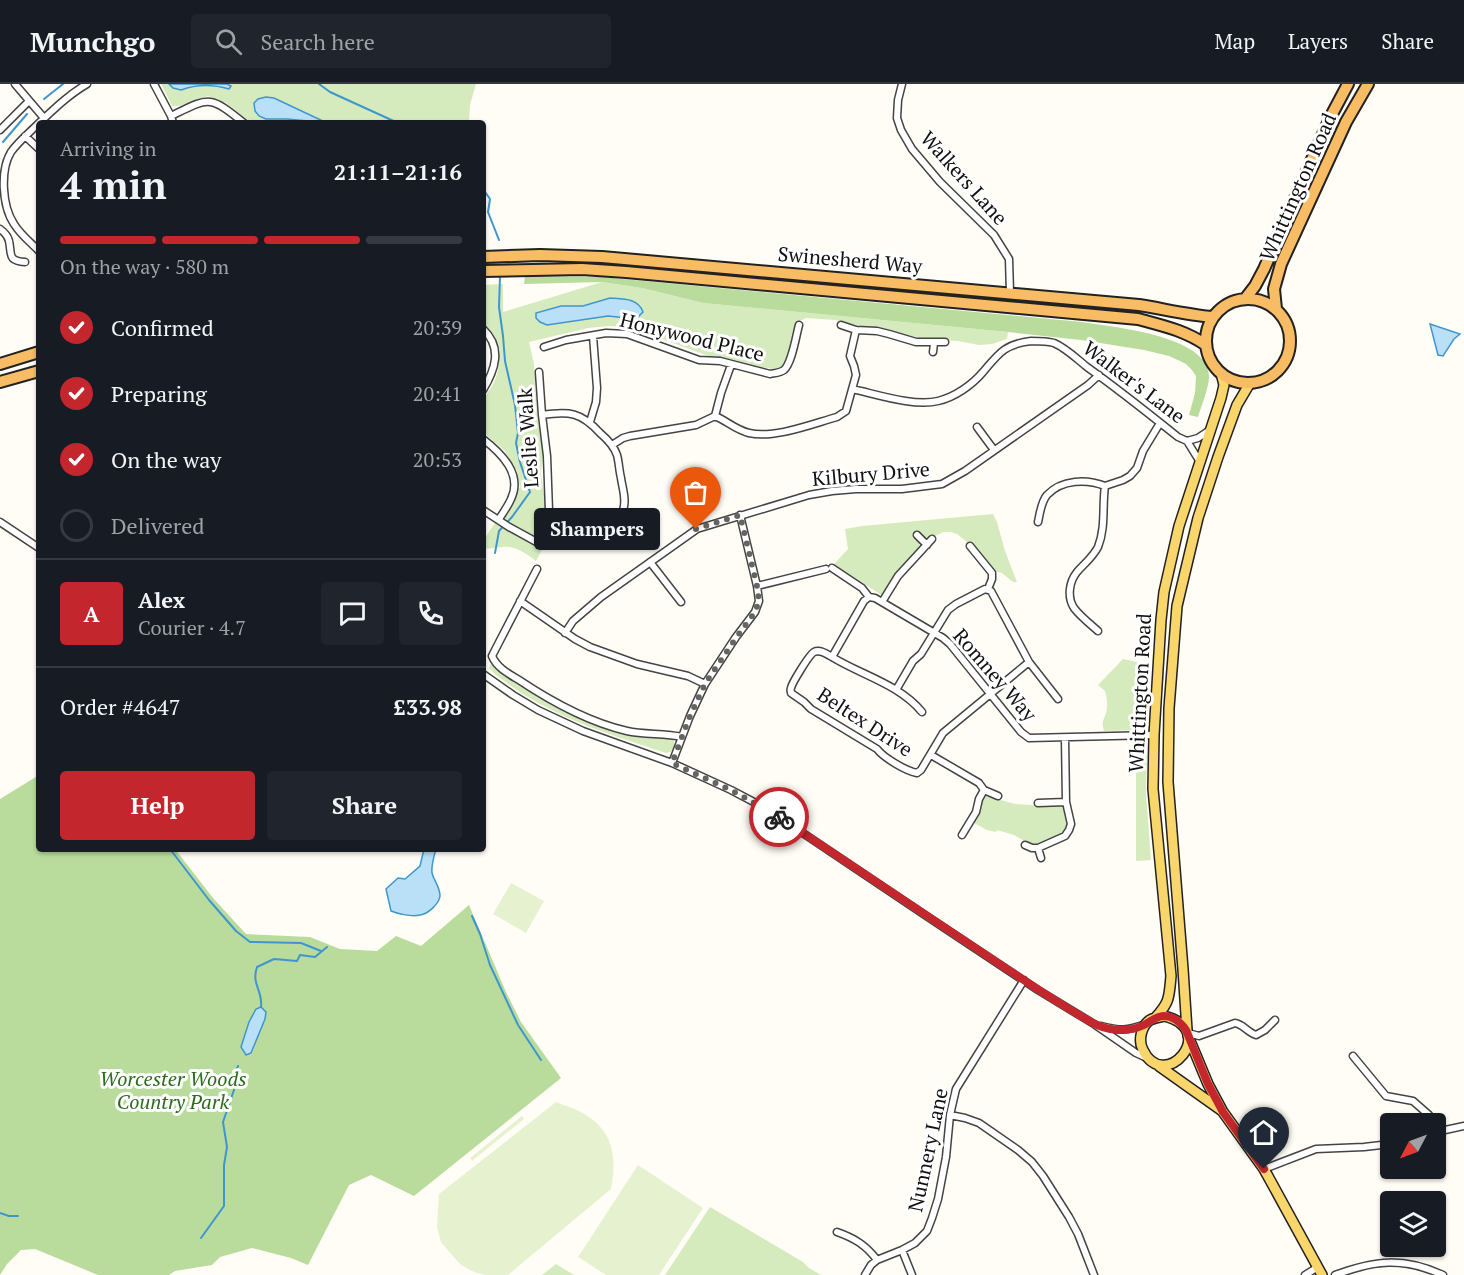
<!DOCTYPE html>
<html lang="en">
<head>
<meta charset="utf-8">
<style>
	body { margin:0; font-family:"PT Serif",serif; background:#20242c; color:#f1f3f6; height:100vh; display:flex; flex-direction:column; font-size:22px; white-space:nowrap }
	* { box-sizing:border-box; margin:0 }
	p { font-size:20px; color:#9ea1a6 }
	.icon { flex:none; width:33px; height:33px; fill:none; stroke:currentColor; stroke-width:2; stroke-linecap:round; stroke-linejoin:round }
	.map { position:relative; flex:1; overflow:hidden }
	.sheet { position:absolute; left:36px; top:36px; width:450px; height:732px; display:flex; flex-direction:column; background:#171b24; border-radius:6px; box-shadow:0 2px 4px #0004 }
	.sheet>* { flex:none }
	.needle { width:39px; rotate:229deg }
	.fabs { position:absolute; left:1380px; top:1029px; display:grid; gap:12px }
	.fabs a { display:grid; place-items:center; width:66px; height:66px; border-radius:6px; background:#171b24; box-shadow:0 2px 4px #0004; font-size:30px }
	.pin { position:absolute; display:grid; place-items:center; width:51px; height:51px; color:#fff; margin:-62px -26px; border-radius:50% 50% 50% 0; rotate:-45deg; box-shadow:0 0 6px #0007 }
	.pin .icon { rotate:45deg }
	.courier { position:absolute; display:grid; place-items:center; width:60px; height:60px; margin:-30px; border:4px solid #c4262e; border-radius:50%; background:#fff; color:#222; box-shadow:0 2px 8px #0007 }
	.bubble { position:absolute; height:42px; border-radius:6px; background:#171b24; box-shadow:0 2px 4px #0004; font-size:20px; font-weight:700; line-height:42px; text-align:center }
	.overview em { font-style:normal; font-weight:700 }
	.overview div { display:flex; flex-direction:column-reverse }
	.overview { display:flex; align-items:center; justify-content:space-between; height:102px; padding:0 24px }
	h1 { font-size:39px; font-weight:700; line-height:45px }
	.bar { display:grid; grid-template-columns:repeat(4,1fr); gap:9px 6px; align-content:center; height:72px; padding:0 24px }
	.bar i { height:8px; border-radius:4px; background:#363941 }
	.bar .current { background:#c4262e }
	.bar p { grid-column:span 4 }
	.line { display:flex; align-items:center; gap:15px; padding:0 24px; border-top:2px solid #363941 }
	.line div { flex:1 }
	.round { display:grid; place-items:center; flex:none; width:63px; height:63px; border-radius:6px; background:#20242c }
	ol { padding:0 24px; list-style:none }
	li { display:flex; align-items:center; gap:18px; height:66px }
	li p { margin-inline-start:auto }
	li .icon { padding:6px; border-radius:50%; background:#c4262e; color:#fff; stroke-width:4 }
	li:last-child { color:#9ea1a6 }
	li i { width:33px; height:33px; border:3px solid #363941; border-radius:50% }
	.cta { display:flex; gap:12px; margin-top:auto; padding:12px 24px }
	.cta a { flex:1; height:69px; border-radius:6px; background:#c4262e; color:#fff; font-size:24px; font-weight:700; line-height:69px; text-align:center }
	.cta a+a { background:#20242c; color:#f1f3f6 }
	header { display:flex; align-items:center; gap:36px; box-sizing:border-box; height:84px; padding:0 30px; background:#171b24; border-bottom:2px solid #363941 }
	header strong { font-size:28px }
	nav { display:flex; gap:33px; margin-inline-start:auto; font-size:21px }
	.search { width:420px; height:54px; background:#20242c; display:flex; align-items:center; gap:15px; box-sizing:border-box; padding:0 21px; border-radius:6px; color:#9ea1a6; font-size:22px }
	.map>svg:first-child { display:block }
	.green { fill:#d5ebbd }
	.forest { fill:#b9dc9c }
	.pitch { fill:#e6f2cf }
	.water { fill:#b9e0f7; stroke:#3f96cf; stroke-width:1.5 }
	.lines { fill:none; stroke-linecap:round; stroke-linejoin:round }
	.stream { stroke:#3f96cf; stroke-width:2 }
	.minor-casing { stroke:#444; stroke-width:9 }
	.primary-casing { stroke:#222; stroke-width:12 }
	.trunk-casing { stroke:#222; stroke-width:14 }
	.minor { stroke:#fff; stroke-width:6 }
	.primary { stroke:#f9d66b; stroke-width:9 }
	.trunk { stroke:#f7bc64; stroke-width:10 }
	.done { stroke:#646461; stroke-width:6; stroke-dasharray:0 10.8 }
	.route { stroke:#c4262e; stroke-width:8 }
	.labels { text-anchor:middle; stroke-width:6; stroke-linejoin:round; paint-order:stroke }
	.street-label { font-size:20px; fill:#111; stroke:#fff }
	.park-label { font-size:20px; font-style:italic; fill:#2f6b1f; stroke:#fff }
</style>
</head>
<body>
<header>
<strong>Munchgo</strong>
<div class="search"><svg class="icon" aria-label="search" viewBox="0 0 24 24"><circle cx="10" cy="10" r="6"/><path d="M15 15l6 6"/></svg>Search here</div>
<nav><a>Map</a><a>Layers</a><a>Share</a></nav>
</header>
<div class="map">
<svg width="1464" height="1191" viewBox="0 0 1464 1191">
	<rect width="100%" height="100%" fill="#fffdf5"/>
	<path class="green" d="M161 0H169L173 4 181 6C197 0 212 0 229 5L231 2 227 0H476L470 21 469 39H327L274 14 266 35C282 35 299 33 314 39H252L226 19 208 12 179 22H172Z
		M602 198 642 204 703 219 1008 248 1007 255 992 260 979 261 958 257 926 255 906 251 878 244 865 243 835 236 806 234 800 237 791 273 781 286C756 284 734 273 709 272L628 243 609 242 588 244 529 258 534 280 537 330 543 369 541 390 550 451 536 477C528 471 519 464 509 463 500 462 492 466 483 464V457L494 440 507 431 520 403 517 387 504 366 483 348C483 339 481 328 483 319 484 312 491 305 494 298 503 280 500 254 483 241V201L503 200V228Z
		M993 430 997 438 1005 467 1017 498H1013L1002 489 994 487 973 463 957 450 951 448H943L930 455 919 457 920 464 883 512 834 480 848 465 845 445 862 442Z
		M1123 575 1137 578 1141 582 1139 622 1147 624V641L1140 646 1104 647C1100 635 1107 633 1107 623 1108 618 1106 612 1105 607L1098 601Z
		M491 579 495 584 556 623 580 634 633 652 669 653 673 655 675 663 670 668 666 669C612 651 558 635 511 602 503 596 495 591 489 584Z
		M1136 657H1142L1147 661 1146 709 1151 776 1136 777Z
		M986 712 1015 720 1047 722 1063 720 1068 738 1067 745 1062 750 1038 760H1030L1014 751 997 746 996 748 987 746 974 739 980 729 982 715Z
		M710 1123 803 1178 809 1184 821 1191H665Z
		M556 1180 574 1191H542Z"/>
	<path class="forest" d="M525 192 602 193 1082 238C1111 243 1210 251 1209 293 1209 303 1201 323 1198 333L1189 331 1195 309 1196 292 1192 286 1186 280 1180 277 1169 272 1144 266 1081 256 1008 248 703 219 642 204 602 198 524 200Z
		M39 691V765H175L213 814 246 850 310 853 340 865 377 867 396 852 421 862 469 821 506 908 521 938 561 994 414 1112 371 1091 349 1101 308 1181 291 1174 252 1164 220 1173 212 1181 175 1187 169 1191H98L35 1165 21 1166 7 1180 0 1191V715Z"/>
	<path class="pitch" d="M511 799 544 817 526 849 493 830Z
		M556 1018C566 1022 577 1025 586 1031 614 1048 617 1075 611 1105L508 1191H485L474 1188 461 1181 451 1170 441 1158 437 1143 439 1110Z
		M522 1032 524 1035 472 1077 470 1074Z
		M638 1081 703 1124 659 1191H606L578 1173Z"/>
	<path class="water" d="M169 0H227L231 2 229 5C212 0 197 0 181 6L173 4Z
		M266 13 274 14 327 39H314L308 37 287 35H266L259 32 255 27 254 19 258 15Z
		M610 214C623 215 638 214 643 228L636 235 608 232 547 241 540 238 536 234V229L561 222H583Z
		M1430 240 1460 250 1454 255 1443 272 1438 271Z
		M424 765H436C434 772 431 782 432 789 434 797 440 803 440 812 439 820 428 830 420 831 412 833 398 830 391 827L386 805 398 794 405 795 420 782Z
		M261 923 266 928 265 935 251 969 246 971 241 963 249 938 256 925Z"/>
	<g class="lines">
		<path class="stream" d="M319 0 330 8 398 39
			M44 15 63 0
			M3 58 27 30
			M483 105 490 115 488 128 499 156
			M495 469 499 447 512 433 530 408 520 378 516 359 518 349 515 321 505 277 503 252 499 223 500 193
			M170 765 209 816 236 847 250 858 301 859 321 867
			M472 832 480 850 490 881 518 941 541 976
			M261 923C263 906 251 901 257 883L274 875 297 877 300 871 315 873 327 863
			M0 1129 9 1132H18
			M201 1154 224 1122V1081L227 1063 223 1038 235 1003V989L238 982"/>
		<defs>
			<path id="minor" d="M15 0 44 34
				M154 0 171 32 173 39
				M902 0 898 16 897 34 901 46 912 65 940 98 994 151 1009 175 1010 209
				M171 32C210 13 209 11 244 39
				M0 46 29 17
				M25 52 39 65
				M0 145C4 148 8 152 9 157 12 170 7 177 25 178
				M39 167C30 158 20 150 14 140 2 122 0 86 11 68 18 58 29 49 37 41 53 26 68 11 87 0
				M841 241 856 246 877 247 889 250 916 258H945
				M483 245C503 264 495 286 483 306
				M544 263 566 256 606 249 627 250 699 276 720 277 770 290C775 289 780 289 784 286 792 279 796 252 799 241
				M933 268 934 259
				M539 288 542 331 547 372 549 427 553 454
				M852 305C876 310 914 323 938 317 955 313 972 301 983 288 999 269 1005 260 1031 257 1038 257 1047 257 1054 259 1066 264 1077 275 1087 283 1118 305 1148 329 1178 353L1187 357 1200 378
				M715 332C727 337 736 346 749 349 774 355 812 340 837 333L846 327 856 291 854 282 850 272 856 246
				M715 332 721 309 731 281
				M590 338 596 318 597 304 593 252
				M977 343 994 366
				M483 355C501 369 523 390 511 415 508 422 503 429 499 435
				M1187 357 1198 354 1210 346
				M612 361 623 354 630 352 696 341 715 332
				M483 426 509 443 542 461H546C549 458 553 453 557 452 576 444 614 450 623 426 627 416 622 403 621 394 619 386 619 378 617 371 614 362 607 355 600 349 581 328 569 327 542 331
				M0 438 39 464
				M1038 438C1040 429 1041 418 1047 411 1062 395 1087 395 1105 402
				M917 451 927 461
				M970 462 992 489V495L988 505
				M650 478 681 518
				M832 484 862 504 869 513 875 514 943 554 950 560 1021 648 1029 654 1154 651
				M537 485 494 568 492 572C497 584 509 590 519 596 552 618 588 638 627 647 645 651 664 649 682 653
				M757 502 826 485
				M869 513 864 517 832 573C827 570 820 565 814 568 809 571 792 599 791 604 790 606 791 608 791 609L804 618 811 625 877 665C884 674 906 687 917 689L921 686 943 649 1029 578 991 507 985 505 956 520 948 526 921 570 913 577 896 606
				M520 517 575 555 590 563 637 580 688 592 705 600
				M882 518 898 492 932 455
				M1098 547C1090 540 1080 532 1074 524 1067 513 1069 498 1077 488 1084 480 1093 473 1098 463 1106 443 1102 422 1105 402L1123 396 1130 392 1137 384 1143 367 1160 339
				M565 549 573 537 601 513 697 445 809 411 832 407 856 405H902L942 400 965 387 1088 301 1099 291
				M832 573C861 591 899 600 922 628
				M1029 578 1058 615
				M483 590 513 611 538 626 583 647 672 679 731 706 767 725 928 833 1038 906 1094 940 1136 969 1149 975
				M931 671 979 699 984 706 979 715 976 728 962 751
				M672 679 690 632 705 600 736 553 755 528 759 517 757 502 740 431
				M984 706 998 712
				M1038 719 1066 718
				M1025 761 1032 764H1038L1065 752 1069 746 1071 740 1066 718 1065 654
				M1038 764 1041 774
				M1101 942C1121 947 1126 947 1146 940
				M1188 949 1199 952 1235 939C1243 940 1247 948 1256 951L1265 946 1275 936
				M1353 972 1386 1012 1413 1017 1429 1031 1432 1040
				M950 1031 965 1034 979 1039 1018 1066 1032 1078 1043 1092 1069 1133 1078 1150 1094 1191
				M1436 1048 1464 1042
				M1264 1085 1316 1065 1364 1063 1390 1060
				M837 1148C854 1154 866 1161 877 1176
				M902 1166 912 1191
				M865 1191 871 1181 877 1176 902 1166 915 1159 927 1147 932 1134 938 1115 946 1073 950 1031 956 1005 1024 896
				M1305 1191 1318 1183
				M1335 1191C1375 1176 1403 1173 1443 1191"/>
			<path id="primary" d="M1164 932C1221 946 1164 1010 1143 966 1138 957 1141 942 1150 936 1154 934 1159 933 1164 932Z
				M1155 934C1170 918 1169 913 1171 892L1153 705 1154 651 1161 536 1164 508 1179 442 1221 314 1224 301 1221 289
				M1187 946 1183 885 1168 698 1169 624 1177 522 1198 434 1218 373 1237 321 1250 299
				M1188 952 1208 1000 1223 1028 1264 1085 1322 1191
				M1159 982 1221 1026"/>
			<path id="trunk" d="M483 173 540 171 602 173 1139 221C1164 225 1188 231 1213 233
				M483 187 582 185 626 188 1138 235C1163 242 1184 246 1206 261
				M1245 215 1255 202 1264 185 1331 32 1348 0
				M1206 257a42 42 0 1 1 84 0a42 42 0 1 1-84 0Z
				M1276 225 1274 205 1281 180 1346 38 1368 0
				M0 280 39 268
				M0 298 39 287"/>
		</defs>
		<use href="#minor" class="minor-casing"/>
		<use href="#primary" class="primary-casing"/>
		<use href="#trunk" class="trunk-casing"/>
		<use href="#minor" class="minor"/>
		<use href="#primary" class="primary"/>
		<use href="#trunk" class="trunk"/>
	</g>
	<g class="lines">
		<path class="done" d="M696 445 740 431 757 502 759 517 755 528 736 554 705 600 690 632 672 679 731 706 779 733"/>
		<path class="route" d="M779 733C846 778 913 823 980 867 1017 892 1053 916 1091 938 1107 947 1127 949 1144 941 1150 938 1156 932 1164 932 1173 932 1181 939 1186 946L1208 1000 1223 1028 1264 1085"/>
	</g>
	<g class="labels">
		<g class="street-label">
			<text transform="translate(964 94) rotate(48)" y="7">Walkers Lane</text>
			<text transform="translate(1298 103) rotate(-66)" y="7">Whittington Road</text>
			<text transform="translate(850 176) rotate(5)" y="7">Swinesherd Way</text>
			<text transform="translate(692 253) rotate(14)" y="7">Honywood Place</text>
			<text transform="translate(1134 298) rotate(37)" y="7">Walker's Lane</text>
			<text transform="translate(528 354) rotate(-94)" y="7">Leslie Walk</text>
			<text transform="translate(871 390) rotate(-5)" y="7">Kilbury Drive</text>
			<text transform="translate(995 591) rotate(49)" y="7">Romney Way</text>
			<text transform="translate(1140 609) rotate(-87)" y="7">Whittington Road</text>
			<text transform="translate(865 638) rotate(33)" y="7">Beltex Drive</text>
			<text transform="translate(928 1066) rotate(-78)" y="7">Nunnery Lane</text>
		</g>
		<g class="park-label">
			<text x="173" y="1002">Worcester Woods<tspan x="173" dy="23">Country Park</tspan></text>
		</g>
	</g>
</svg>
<div class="fabs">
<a><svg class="needle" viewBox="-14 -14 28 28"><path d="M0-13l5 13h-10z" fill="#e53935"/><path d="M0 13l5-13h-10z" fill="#9ea1a6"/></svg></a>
<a><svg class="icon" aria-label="layers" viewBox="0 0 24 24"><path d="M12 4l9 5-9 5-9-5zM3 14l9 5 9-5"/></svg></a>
</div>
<div class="pin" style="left:696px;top:445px;background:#ea580c"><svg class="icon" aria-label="bag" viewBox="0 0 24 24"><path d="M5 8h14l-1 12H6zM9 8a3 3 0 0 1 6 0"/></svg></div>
<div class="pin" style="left:1264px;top:1085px;background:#1f2937"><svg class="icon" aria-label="home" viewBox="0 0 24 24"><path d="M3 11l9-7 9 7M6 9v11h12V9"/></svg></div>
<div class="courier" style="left:779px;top:733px"><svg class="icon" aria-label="bike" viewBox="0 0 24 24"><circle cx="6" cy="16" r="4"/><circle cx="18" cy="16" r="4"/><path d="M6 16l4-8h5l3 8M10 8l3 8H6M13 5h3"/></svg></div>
<div class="bubble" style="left:534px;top:424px;width:126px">Shampers</div>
<section class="sheet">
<div class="overview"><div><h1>4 min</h1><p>Arriving in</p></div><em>21:11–21:16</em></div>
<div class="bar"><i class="current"></i><i class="current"></i><i class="current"></i><i></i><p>On the way · 580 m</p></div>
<ol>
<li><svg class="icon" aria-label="check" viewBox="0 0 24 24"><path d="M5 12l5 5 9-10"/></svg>Confirmed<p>20:39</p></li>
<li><svg class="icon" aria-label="check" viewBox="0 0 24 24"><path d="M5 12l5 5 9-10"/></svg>Preparing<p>20:41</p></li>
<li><svg class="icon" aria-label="check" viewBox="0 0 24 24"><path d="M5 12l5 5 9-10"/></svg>On the way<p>20:53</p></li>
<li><i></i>Delivered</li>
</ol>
<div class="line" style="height:108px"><b class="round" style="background:#c4262e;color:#fff">A</b><div><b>Alex</b><p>Courier · 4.7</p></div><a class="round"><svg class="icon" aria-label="chat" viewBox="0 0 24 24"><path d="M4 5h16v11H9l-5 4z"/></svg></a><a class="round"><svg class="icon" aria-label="phone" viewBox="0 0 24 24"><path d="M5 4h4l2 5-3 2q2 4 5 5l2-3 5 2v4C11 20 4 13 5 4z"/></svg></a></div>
<div class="line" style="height:78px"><div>Order #4647</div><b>£33.98</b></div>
<div class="cta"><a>Help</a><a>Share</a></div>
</section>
</div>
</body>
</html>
